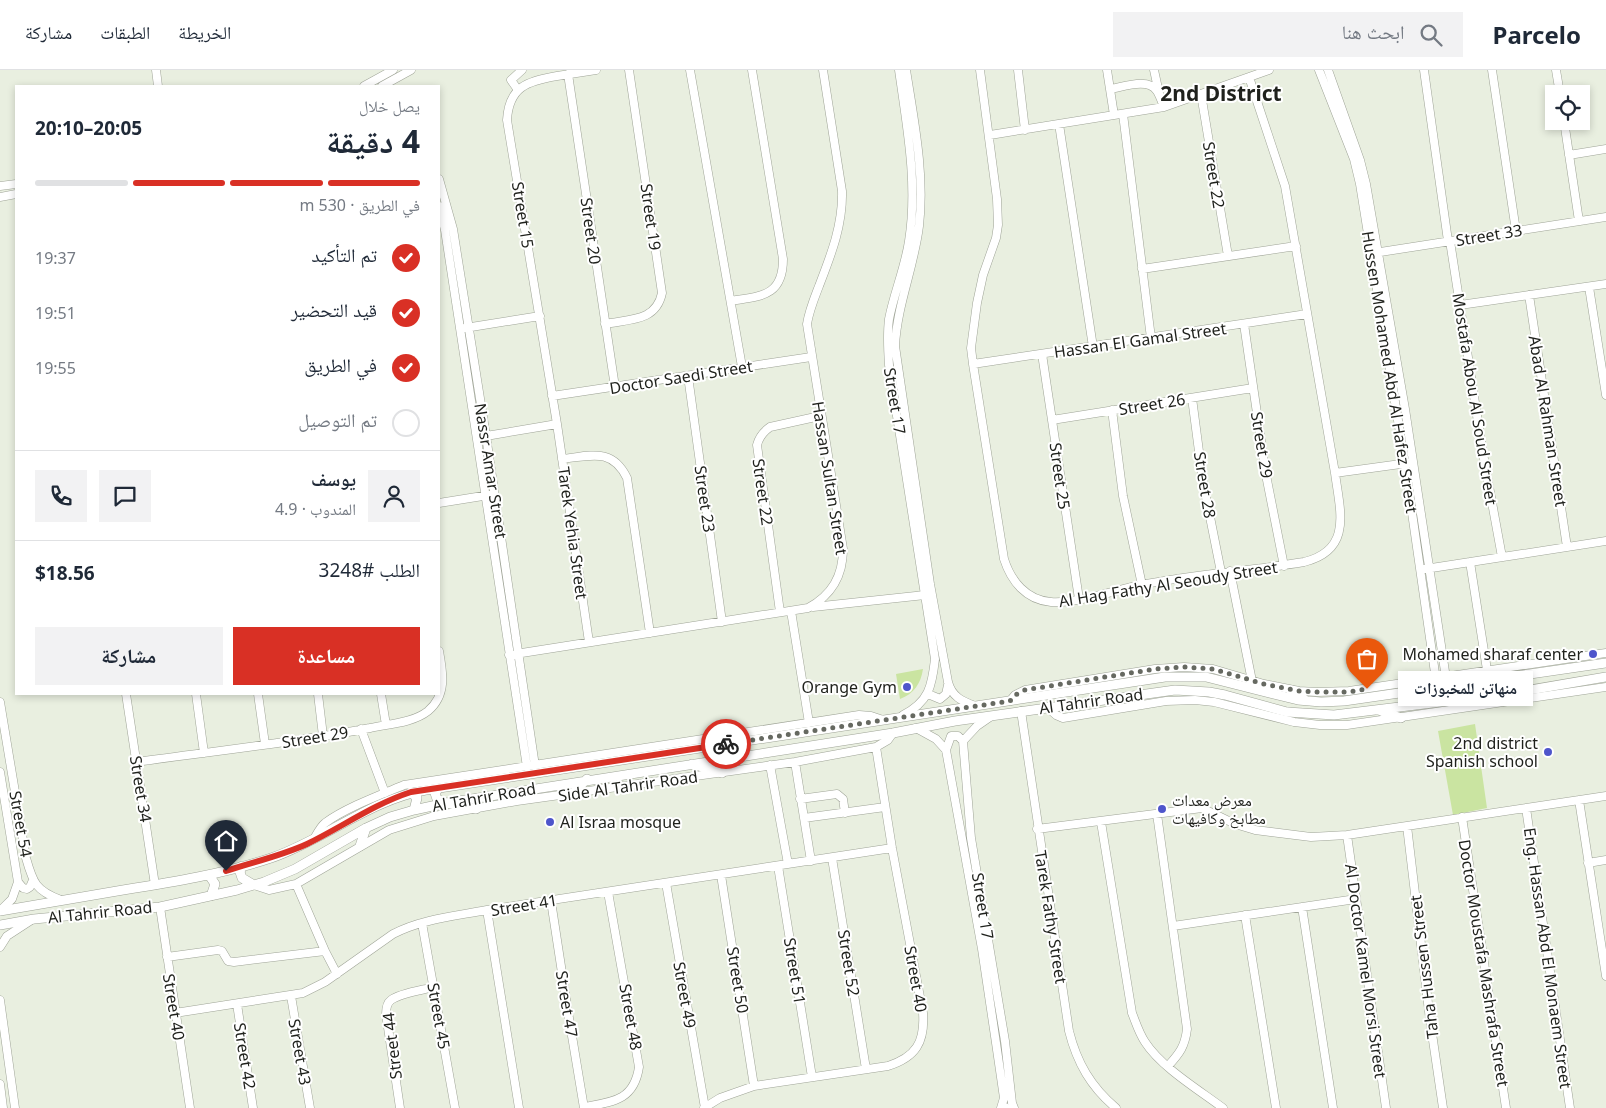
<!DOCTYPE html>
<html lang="ar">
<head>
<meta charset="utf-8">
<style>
	body { margin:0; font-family:"Noto Sans","Noto Naskh Arabic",sans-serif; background:#f2f2f3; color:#1f2937; direction:rtl; height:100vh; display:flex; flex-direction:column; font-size:19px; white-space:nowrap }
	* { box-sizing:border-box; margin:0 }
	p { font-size:16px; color:#747a83 }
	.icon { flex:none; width:28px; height:28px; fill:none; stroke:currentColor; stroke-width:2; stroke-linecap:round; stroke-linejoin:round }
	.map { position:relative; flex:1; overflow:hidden; direction:ltr }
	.sheet { position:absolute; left:15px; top:15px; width:425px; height:610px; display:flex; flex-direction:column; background:#fff; border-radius:0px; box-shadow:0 2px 8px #0003; direction:rtl }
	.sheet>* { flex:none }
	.controls { position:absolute; left:1545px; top:15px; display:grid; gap:10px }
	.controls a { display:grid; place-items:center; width:45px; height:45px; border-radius:0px; background:#fff; box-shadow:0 2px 8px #0003; font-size:25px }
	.pin { position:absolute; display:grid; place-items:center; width:42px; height:42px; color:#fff; margin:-51px -21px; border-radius:50% 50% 50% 0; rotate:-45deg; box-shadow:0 0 5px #0007 }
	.pin .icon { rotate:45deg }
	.courier { position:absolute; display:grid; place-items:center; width:50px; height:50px; margin:-25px; border:4px solid #d93025; border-radius:50%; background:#fff; color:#222; box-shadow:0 1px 6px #0007 }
	.bubble { position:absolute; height:35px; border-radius:0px; background:#fff; box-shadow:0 2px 8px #0003; font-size:16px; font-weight:700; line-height:35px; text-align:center; direction:rtl }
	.head em { font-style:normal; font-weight:700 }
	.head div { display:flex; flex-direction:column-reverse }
	.head { display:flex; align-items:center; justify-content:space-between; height:85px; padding:0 20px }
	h1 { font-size:32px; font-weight:700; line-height:38px }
	.bar { display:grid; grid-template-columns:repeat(4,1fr); gap:8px 5px; align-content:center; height:60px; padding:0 20px }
	.bar i { height:6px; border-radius:4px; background:#e0e1e3 }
	.bar .current { background:#d93025 }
	.bar p { grid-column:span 4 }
	.line { display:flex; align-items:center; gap:12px; padding:0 20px; border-top:1px solid #e0e1e3 }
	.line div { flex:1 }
	.round { display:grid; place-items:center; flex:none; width:52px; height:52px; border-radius:0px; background:#f2f2f3 }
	ol { padding:0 20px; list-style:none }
	li { display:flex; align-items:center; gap:15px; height:55px }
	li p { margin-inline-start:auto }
	li .icon { padding:5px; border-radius:50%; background:#d93025; color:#fff; stroke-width:4 }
	li:last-child { color:#747a83 }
	li i { width:28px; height:28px; border:2px solid #e0e1e3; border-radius:50% }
	.button { display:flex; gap:10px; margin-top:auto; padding:10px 20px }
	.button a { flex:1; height:58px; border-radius:0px; background:#d93025; color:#fff; font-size:20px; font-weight:700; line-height:58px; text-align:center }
	.button a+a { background:#f2f2f3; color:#1f2937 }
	header { display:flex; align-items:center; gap:30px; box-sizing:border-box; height:70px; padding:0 25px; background:#fff; border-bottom:1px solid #e0e1e3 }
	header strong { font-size:24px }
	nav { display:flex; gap:28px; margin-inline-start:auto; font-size:18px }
	.search { width:350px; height:45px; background:#f2f2f3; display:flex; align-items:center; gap:12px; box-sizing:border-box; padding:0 18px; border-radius:0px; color:#747a83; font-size:19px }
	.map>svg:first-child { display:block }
	.green { fill:#cae4a1 }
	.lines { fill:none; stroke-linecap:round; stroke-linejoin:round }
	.minor-casing { stroke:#9fa497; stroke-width:9 }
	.tertiary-casing { stroke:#9fa497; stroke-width:10 }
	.minor { stroke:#fff; stroke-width:8 }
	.tertiary { stroke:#fff; stroke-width:9 }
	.done { stroke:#666961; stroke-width:5; stroke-dasharray:0 9 }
	.route { stroke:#d93025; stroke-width:6 }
	.poi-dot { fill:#4e55cb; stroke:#fff; stroke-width:2 }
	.labels { text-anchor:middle; stroke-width:4; stroke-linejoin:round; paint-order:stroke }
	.street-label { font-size:16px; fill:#1f211c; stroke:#fff }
	.poi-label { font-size:16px; fill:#1f211c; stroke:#fff; text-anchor:end }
	.district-label { font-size:21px; font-weight:bold; fill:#1f211c; stroke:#fff }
</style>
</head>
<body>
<header>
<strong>Parcelo</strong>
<div class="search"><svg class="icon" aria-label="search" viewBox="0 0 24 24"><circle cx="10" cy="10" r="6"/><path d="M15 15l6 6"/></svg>ابحث هنا</div>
<nav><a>الخريطة</a><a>الطبقات</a><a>مشاركة</a></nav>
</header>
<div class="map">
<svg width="1606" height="1038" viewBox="0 0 1606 1038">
	<rect width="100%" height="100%" fill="#e9efe0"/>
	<path class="green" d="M923 599C921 613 914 624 900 629L896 604Z
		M1475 654 1487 738 1453 745 1438 661Z"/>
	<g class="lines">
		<defs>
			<path id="minor" d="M156 0 158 16
				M690 0 742 297
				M899 0C907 57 918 114 909 171 905 198 894 223 889 249 887 265 888 280 889 295L935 589C932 616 929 632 903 645
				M906 0C914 51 925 104 919 156 914 197 897 235 895 276L930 514 948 612C952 627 962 631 975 636
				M980 0 997 129 998 155 996 168 983 205 977 233 971 278 973 294 1004 489C1011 511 1026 530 1051 532 1075 534 1116 520 1141 515 1195 504 1250 501 1304 492 1353 480 1340 441 1335 403L1285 116 1249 7
				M1018 0 1025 60
				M1107 0 1114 45
				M1154 0 1159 23
				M1319 0 1354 89 1360 114 1405 394 1436 610
				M1328 0 1360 90 1366 114 1405 339 1446 608
				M1424 0 1448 171
				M1492 0 1516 161
				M1556 0 1560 24
				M568 4 615 317
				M364 16 393 0
				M382 16 411 0
				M1110 19C1123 17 1148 7 1157 21 1160 26 1162 32 1164 37
				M518 20 511 10 522 0
				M1201 24 1228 186
				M1123 44 1151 268
				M1564 51 1579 151
				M1059 54 1093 277
				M990 65 1164 37 1269 0
				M1569 85 1606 79
				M439 109 453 159 486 366 535 696
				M0 116 16 114
				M0 127 16 124
				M439 136 445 160 527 697
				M1450 171 1482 378 1502 487
				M1374 183 1606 147
				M1142 199 1296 176
				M1589 217 1606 325
				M1529 225 1567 477
				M731 231C760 226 783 227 783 189L752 0
				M1460 235 1606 214
				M605 254C629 249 656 252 662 223L629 0
				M1244 254 1266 405 1284 496
				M465 258 540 246
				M1042 284 1079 529
				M973 294 1307 244
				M688 306 722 552
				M552 326 811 287
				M1192 328 1203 412 1221 502
				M1112 340 1123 426 1142 515
				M1052 350 1253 318
				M486 366 557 354
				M562 389C590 386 612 377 627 408L650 563
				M1335 403 1408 393
				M439 433 489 425
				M1470 492 1487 600
				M1425 499 1606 471
				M1230 501 1252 611
				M813 537 925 525
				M791 541 809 653
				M780 542 757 375C759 367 763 362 770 357L820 346
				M589 572 557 354 507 50C509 17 527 11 557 6 570 4 583 2 596 0
				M509 585 808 538C832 525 843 506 843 479L807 254C809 241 814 229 819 216 831 185 843 155 842 121L823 0
				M126 624 155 815
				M196 624 204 683
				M258 624 265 674
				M318 624 323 666
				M381 624 386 655
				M928 624 940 629 946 624 948 615
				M1010 631 1015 625 1025 620 1155 599 1184 597 1213 599 1264 614 1299 621 1317 622 1349 621 1606 583
				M0 632 26 788C33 813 36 821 61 830
				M1047 637 1056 645 1063 648 1166 631 1195 630 1214 632 1294 652 1320 655H1347L1606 617
				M1021 641 1069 961C1077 993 1091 1017 1116 1038
				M990 647 977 656 963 671 971 768 1005 971 1012 1033 1014 1038
				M916 658 936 669 946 680 982 879 996 973 1004 1028 1001 1038
				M361 659 385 723
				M946 680 951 666H958L963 671
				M136 692C214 681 293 673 370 658 388 654 413 653 428 641 447 625 443 603 439 581
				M795 692 811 791
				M770 695 788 794
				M0 702 18 812 12 829 0 841
				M800 729 837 724 843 729 845 743
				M1579 730 1606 906
				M1526 738 1570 1038
				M1157 744 1187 959C1185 976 1180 983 1168 996
				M1462 747 1506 1038
				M804 748 885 737
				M1101 752 1132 943C1136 953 1139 963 1145 972 1161 997 1199 1020 1223 1038
				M1407 756 1430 950 1443 1038
				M1037 759 1202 738 1235 754 1255 760 1311 767 1347 765 1606 726
				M1347 765 1386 1038
				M314 769C317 764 320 757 325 753 345 738 380 725 404 715L859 645 871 646 883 650
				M832 788 866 999
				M1588 793 1606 790
				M778 796 812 1007
				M721 805 754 1016
				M18 812 23 818 27 819 30 817 33 810
				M666 813 705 1038
				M296 814 325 881 337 904
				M254 815 269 820 296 814 389 760 434 746 517 731 795 692 876 677 888 670 893 663
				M551 831 568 942 584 1038
				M160 837 190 1038
				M1302 837 1333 1038
				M487 840 519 1038
				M1245 845 1276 1038
				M422 853 455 1038
				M1173 856 1356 829
				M0 877 7 866 30 851
				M167 887 218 880 222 881 228 891 234 892 325 881
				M291 926 310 1038
				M0 930 15 1038
				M237 934 253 1038
				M175 943 303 923 325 912 393 864C421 849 456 846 487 840L892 778
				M0 1014 3 1038
				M584 1037C612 1032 634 1031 639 997L608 822
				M400 1038 386 944C386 938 387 933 391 930 400 923 423 920 434 917
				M704 1038 720 1028 754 1016 888 996C916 987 925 972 923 943L892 778 876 677"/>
			<path id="tertiary" d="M1487 600 1504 608
				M1291 620 1305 630
				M1381 641 1401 648
				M692 694 722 703
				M439 718 435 723 437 729 446 733 476 739
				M411 722 417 728 414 740
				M574 722 587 709
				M360 776 366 758
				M242 796 240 802 242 808 254 815
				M209 805 215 814 211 826
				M0 841C41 834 82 827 123 820 173 812 223 804 271 788 324 770 371 729 426 720L1165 607H1206L1298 630 1321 632 1344 631 1606 593
				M0 855 34 849 160 837 237 820 264 812 295 799 366 758 390 747 414 740 446 733 893 663 955 651 1175 620 1209 622 1225 625 1287 642 1334 645 1506 624 1606 607
				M1005 1038H1006"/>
		</defs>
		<use href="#minor" class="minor-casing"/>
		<use href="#tertiary" class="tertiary-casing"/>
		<use href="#minor" class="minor"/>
		<use href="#tertiary" class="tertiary"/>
	</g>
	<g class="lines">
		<path class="done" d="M726 674 1010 631 1015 625 1025 620 1155 599 1184 597 1213 599 1264 614 1299 621 1317 622H1349L1367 619"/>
		<path class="route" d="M226 801C253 792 281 786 307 774 342 757 374 734 411 722L726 674"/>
	</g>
	<g class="poi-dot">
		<circle cx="1593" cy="584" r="5"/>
		<circle cx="907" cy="617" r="5"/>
		<circle cx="1548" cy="682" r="5"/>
		<circle cx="1162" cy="739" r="5"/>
		<circle cx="550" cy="752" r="5"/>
	</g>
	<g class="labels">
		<g class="street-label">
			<text transform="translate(1214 105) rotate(81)" y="6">Street 22</text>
			<text transform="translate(523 145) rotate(81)" y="6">Street 15</text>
			<text transform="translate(651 147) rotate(82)" y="6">Street 19</text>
			<text transform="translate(591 161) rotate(82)" y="6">Street 20</text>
			<text transform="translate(1489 165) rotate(-9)" y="6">Street 33</text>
			<text transform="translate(1140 270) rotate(-8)" y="6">Hassan El Gamal Street</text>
			<text transform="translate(1390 302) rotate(81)" y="6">Hussen Mohamed Abd Al Hafez Street</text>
			<text transform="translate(681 307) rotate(-9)" y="6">Doctor Saedi Street</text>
			<text transform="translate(1475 329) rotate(81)" y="6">Mostafa Abou Al Soud Street</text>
			<text transform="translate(895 331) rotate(81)" y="6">Street 17</text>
			<text transform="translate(1152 334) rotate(-9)" y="6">Street 26</text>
			<text transform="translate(1548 351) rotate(81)" y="6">Abad Al Rahman Street</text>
			<text transform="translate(1262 375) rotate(81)" y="6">Street 29</text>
			<text transform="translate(491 401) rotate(81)" y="6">Nassr Amar Street</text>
			<text transform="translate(1060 406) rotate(82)" y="6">Street 25</text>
			<text transform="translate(830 408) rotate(81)" y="6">Hassan Sultan Street</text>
			<text transform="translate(1205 415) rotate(81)" y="6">Street 28</text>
			<text transform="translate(763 422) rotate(82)" y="6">Street 22</text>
			<text transform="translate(705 429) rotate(82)" y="6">Street 23</text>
			<text transform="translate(573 463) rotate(82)" y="6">Tarek Yehia Street</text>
			<text transform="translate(1168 514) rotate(-9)" y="6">Al Hag Fathy Al Seoudy Street</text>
			<text transform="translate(1091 631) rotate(-8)" y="6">Al Tahrir Road</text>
			<text transform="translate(315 667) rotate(-9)" y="6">Street 29</text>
			<text transform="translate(628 716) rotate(-8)" y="6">Side Al Tahrir Road</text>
			<text transform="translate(141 719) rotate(81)" y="6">Street 34</text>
			<text transform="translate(484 727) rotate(-10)" y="6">Al Tahrir Road</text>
			<text transform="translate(21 754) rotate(80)" y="6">Street 54</text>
			<text transform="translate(524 835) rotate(-9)" y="6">Street 41</text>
			<text transform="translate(983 836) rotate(81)" y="6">Street 17</text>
			<text transform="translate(100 842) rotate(-6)" y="6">Al Tahrir Road</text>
			<text transform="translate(1051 847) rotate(81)" y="6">Tarek Fathy Street</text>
			<text transform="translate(1548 888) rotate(82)" y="6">Eng. Hassan Abd El Monaem Street</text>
			<text transform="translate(849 893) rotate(81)" y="6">Street 52</text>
			<text transform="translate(1484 893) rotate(81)" y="6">Doctor Moustafa Mashrafa Street</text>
			<text transform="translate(1424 897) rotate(-97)" y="6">Taha Hussen Street</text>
			<text transform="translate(795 901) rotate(81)" y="6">Street 51</text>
			<text transform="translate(1366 901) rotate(82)" y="6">Al Doctor Kamel Morsi Street</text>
			<text transform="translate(916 909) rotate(80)" y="6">Street 40</text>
			<text transform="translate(738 910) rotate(81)" y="6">Street 50</text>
			<text transform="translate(685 925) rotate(80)" y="6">Street 49</text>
			<text transform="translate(567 934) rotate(81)" y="6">Street 47</text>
			<text transform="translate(174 937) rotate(81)" y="6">Street 40</text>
			<text transform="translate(439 946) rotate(80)" y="6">Street 45</text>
			<text transform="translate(631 947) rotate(80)" y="6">Street 48</text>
			<text transform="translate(392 976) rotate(-97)" y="6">Street 44</text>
			<text transform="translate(300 982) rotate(80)" y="6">Street 43</text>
			<text transform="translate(245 986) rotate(81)" y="6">Street 42</text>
		</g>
		<g class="poi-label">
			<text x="1583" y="590">Mohamed sharaf center</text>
			<text x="897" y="623">Orange Gym</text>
			<text x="1538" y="679">2nd district<tspan x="1538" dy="18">Spanish school</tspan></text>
			<text x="1172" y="736" text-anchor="start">معرض معدات<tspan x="1172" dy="18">مطابخ وكافيهات</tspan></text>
			<text x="560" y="758" text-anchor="start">Al Israa mosque</text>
		</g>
		<g class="district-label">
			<text x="1221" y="31">2nd District</text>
		</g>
	</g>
</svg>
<div class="controls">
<a><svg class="icon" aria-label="locate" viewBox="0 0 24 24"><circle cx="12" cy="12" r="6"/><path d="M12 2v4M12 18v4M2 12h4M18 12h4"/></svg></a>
</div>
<div class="pin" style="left:1367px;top:619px;background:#ea580c"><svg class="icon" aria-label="bag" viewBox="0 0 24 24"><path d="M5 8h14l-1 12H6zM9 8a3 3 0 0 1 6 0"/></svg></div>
<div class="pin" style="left:226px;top:801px;background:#1f2937"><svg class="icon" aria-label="home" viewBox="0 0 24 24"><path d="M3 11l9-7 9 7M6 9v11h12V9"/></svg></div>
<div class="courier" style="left:726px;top:674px"><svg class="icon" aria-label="bike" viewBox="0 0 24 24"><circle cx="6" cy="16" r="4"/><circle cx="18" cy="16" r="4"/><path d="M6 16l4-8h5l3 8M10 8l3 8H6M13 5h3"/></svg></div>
<div class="bubble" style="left:1398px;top:601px;width:135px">منهاتن للمخبوزات</div>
<section class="sheet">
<div class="head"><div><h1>4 دقيقة</h1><p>يصل خلال</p></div><em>20:05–20:10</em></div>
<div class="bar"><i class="current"></i><i class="current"></i><i class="current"></i><i></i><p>في الطريق · 530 m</p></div>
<ol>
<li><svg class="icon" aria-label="check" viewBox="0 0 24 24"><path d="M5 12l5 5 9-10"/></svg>تم التأكيد<p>19:37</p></li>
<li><svg class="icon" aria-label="check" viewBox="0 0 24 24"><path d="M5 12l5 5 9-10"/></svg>قيد التحضير<p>19:51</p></li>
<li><svg class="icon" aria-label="check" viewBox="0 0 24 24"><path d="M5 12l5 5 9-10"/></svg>في الطريق<p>19:55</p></li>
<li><i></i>تم التوصيل</li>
</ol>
<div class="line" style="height:90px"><a class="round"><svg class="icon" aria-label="person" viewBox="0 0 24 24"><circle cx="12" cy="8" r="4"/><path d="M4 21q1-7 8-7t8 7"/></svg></a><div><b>يوسف</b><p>المندوب · 4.9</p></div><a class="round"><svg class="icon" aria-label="chat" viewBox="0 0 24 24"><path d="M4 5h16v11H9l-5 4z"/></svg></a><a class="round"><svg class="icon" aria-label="phone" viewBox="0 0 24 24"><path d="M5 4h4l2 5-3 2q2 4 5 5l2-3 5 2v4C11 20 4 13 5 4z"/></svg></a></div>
<div class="line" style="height:65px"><div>الطلب #3248</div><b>$18.56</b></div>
<div class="button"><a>مساعدة</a><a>مشاركة</a></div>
</section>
</div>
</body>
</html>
